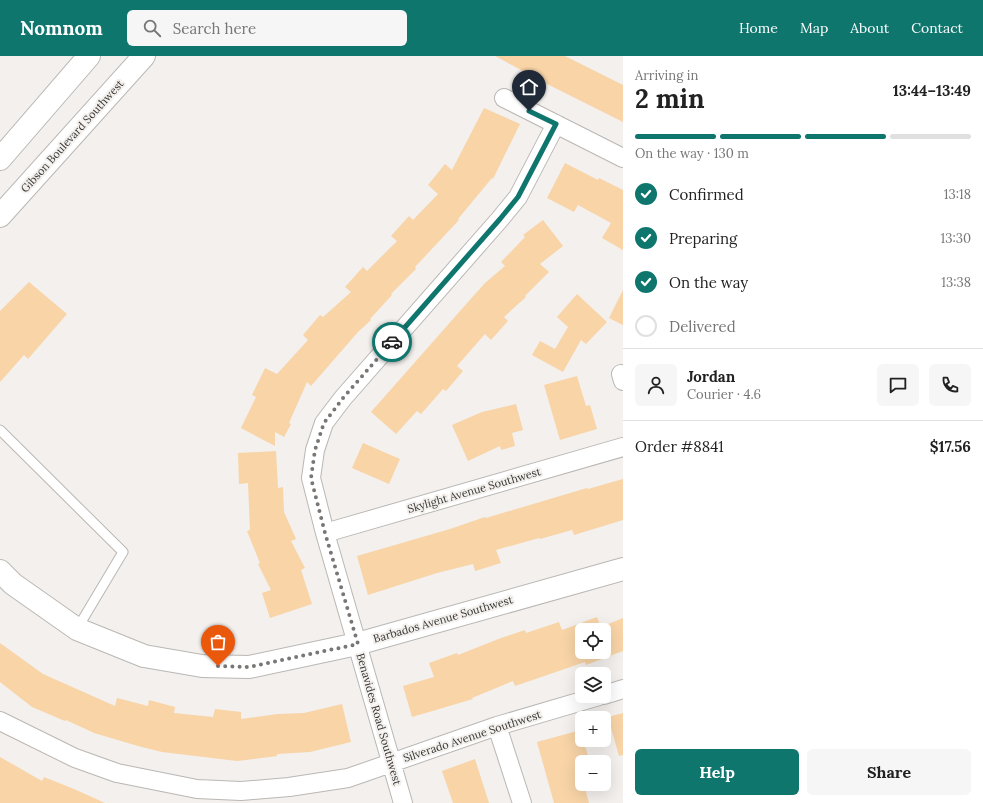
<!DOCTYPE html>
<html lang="en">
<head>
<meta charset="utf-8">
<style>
	body { margin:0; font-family:Lora,serif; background:#f6f6f6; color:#222; height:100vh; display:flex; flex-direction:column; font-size:15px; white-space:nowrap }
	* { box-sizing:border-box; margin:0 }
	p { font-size:13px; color:#767676 }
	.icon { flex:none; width:22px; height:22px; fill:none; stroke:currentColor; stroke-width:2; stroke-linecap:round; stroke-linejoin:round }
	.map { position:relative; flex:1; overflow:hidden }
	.sheet { display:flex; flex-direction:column; background:#fff; width:360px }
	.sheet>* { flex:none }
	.buttons { position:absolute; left:575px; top:567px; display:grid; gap:8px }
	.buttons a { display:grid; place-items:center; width:36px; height:36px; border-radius:6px; background:#fff; box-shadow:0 4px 16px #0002; font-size:20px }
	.pin { position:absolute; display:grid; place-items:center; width:34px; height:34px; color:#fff; margin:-41px -17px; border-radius:50% 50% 50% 0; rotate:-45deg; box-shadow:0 0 4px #0007 }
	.pin .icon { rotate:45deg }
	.courier { position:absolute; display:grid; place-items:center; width:40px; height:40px; margin:-20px; border:3px solid #0f766e; border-radius:50%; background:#fff; color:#222; box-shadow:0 1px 5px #0007 }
	.headline em { font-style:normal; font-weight:700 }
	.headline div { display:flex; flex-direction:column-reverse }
	.headline { display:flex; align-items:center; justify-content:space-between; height:68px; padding:0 12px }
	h1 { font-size:26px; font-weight:700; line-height:30px }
	.bar { display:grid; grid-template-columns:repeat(4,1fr); gap:6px 4px; align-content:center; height:48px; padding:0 12px }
	.bar i { height:5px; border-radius:3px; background:#e0e0e0 }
	.bar .active { background:#0f766e }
	.bar p { grid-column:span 4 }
	.line { display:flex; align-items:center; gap:10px; padding:0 12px; border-top:1px solid #e0e0e0 }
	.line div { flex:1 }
	.round { display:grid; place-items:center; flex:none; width:42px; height:42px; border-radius:6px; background:#f6f6f6 }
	ol { padding:0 12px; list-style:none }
	li { display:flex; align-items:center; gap:12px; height:44px }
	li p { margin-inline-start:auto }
	li .icon { padding:4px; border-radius:50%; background:#0f766e; color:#fff; stroke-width:4 }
	li:last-child { color:#767676 }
	li i { width:22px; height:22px; border:2px solid #e0e0e0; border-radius:50% }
	.button { display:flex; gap:8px; margin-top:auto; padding:8px 12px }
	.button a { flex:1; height:46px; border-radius:6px; background:#0f766e; color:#fff; font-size:16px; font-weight:700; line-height:46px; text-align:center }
	.button a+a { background:#f6f6f6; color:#222 }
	header { display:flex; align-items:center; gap:24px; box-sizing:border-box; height:56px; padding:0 20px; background:#0f766e; color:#fff }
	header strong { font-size:19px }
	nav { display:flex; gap:22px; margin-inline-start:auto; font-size:14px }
	.search { width:280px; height:36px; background:#f6f6f6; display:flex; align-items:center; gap:10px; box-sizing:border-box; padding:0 14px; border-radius:6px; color:#767676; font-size:15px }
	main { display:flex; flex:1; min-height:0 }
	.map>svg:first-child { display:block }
	.building { fill:#f8d4a7; fill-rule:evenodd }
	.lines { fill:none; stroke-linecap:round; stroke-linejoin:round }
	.service-casing { stroke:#bab7b4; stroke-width:11 }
	.minor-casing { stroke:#bab7b4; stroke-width:20 }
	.tertiary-casing { stroke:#bab7b4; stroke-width:24 }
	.service { stroke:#fff; stroke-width:9 }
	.minor { stroke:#fff; stroke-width:18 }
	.tertiary { stroke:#fff; stroke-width:22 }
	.done { stroke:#797775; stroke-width:4; stroke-dasharray:0 7.2 }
	.route { stroke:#0f766e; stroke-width:5 }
	.labels { text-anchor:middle; stroke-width:4; stroke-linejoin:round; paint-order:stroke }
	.street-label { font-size:11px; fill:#373634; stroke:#f3f0ed }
</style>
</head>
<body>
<header>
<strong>Nomnom</strong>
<div class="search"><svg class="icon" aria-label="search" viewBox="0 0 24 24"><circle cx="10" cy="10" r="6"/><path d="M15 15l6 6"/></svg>Search here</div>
<nav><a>Home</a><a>Map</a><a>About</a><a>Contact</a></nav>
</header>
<main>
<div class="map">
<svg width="623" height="747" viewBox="0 0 623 747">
	<rect width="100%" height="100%" fill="#f3f0ed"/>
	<path class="building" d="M495 0H565L623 29V66L549 29Z
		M484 52 520 68 493 123 492 122 458 163 459 164 415 211 416 213 391 238 392 239 370 263 371 264 358 276 311 330 307 326 289 367 291 368 284 381 275 376V390L241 372 256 341 252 339 265 312 277 318 308 284 303 279 320 259 323 261 351 236 345 231 363 211 367 215 397 185 391 180 409 160 413 164 438 138 428 129 445 108 452 114Z
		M565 107 598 124 599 122 623 134V194L602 182 611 167 578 149 574 156 547 142Z
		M543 164 563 190 540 208 549 216 525 240 526 241 504 261 508 265 491 284 485 278 457 310 463 315 446 335 443 333 421 358 417 355 396 378 371 356 468 246 485 227 505 210 501 206 525 181 523 179Z
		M29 226 67 258 28 303 24 299 0 326V255Z
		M623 234V269L609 262Z
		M577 238 607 266 586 288 581 284 563 316 532 299 540 285 555 293 568 271 557 261Z
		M577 320 586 350 590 349 597 373 560 384 544 329Z
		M516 348 523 374 512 377 515 390 501 394 500 390 468 405 452 369 482 356Z
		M363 387 400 403 389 428 352 412Z
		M276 395 278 432 283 431 284 456 296 483 291 485 305 512 301 514 312 548 270 562 262 537 271 534 258 508 260 507 247 475 250 474 248 427 239 428 238 397Z
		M623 423V464L574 479 572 474 540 483 539 482 496 494 501 507 475 515 473 508 437 517 368 539 357 500 450 473 485 461 486 462 587 432 588 433Z
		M597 561 601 571 623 562V595L586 609 585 606 515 630 513 625 472 642 473 643 412 661 403 630 434 621 429 607 457 597 458 599 501 582 525 574 526 577 559 566 562 574ZM582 574H604V596H582Z
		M0 587 43 618 115 650 117 642 148 650 149 644 175 651 174 657 213 661 215 653 241 656V663L278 658 304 657 342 648 351 686 310 696 277 698V700L237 705 162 696 138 690 94 677 66 664 65 665 32 651 0 626Z
		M623 657V699L619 700 608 661Z
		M581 674 582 684H583L588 699 576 702 582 722V728H584L589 747H554L537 686Z
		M0 701 42 725 44 721 74 733 105 747H0Z
		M475 703 489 747H453L442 715Z"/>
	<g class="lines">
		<defs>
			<path id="service" d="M0 374 123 496 77 573"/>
			<path id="minor" d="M504 42 623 102
				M621 318 623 325
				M325 477 623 391
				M604 639 623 633
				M0 665 75 702 117 717 197 733 241 735 289 731 348 722 497 670 599 640
				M497 670 522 747
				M403 747 325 477 311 422 315 394 324 367 343 342 500 163 518 141 556 68"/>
			<path id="tertiary" d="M0 103 89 0
				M0 160 144 0
				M0 515 13 528 77 573 144 600 202 610 249 611 357 588 623 513"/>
		</defs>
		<use href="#service" class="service-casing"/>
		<use href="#minor" class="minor-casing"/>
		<use href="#tertiary" class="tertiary-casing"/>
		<use href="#service" class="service"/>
		<use href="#minor" class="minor"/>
		<use href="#tertiary" class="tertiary"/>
	</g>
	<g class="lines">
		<path class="done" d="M218 610 249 611 358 588 325 477 311 422 315 394 324 367 343 342 392 286"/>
		<path class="route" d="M392 286 500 163 518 141 556 68 529 55"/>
	</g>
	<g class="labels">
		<g class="street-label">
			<text transform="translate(72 80) rotate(-48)" y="4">Gibson Boulevard Southwest</text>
			<text transform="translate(474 434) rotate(-16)" y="4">Skylight Avenue Southwest</text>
			<text transform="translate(443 563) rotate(-16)" y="4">Barbados Avenue Southwest</text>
			<text transform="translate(379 663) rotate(74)" y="4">Benavides Road Southwest</text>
			<text transform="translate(472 680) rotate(-18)" y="4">Silverado Avenue Southwest</text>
		</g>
	</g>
</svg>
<div class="buttons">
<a><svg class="icon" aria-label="locate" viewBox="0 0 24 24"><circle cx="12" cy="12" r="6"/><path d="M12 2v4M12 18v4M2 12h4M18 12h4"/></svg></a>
<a><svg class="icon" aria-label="layers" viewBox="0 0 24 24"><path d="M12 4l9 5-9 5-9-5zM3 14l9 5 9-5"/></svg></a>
<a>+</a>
<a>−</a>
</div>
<div class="pin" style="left:218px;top:610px;background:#ea580c"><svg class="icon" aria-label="bag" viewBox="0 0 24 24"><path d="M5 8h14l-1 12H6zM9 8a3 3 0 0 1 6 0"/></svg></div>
<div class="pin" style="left:529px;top:55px;background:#1f2937"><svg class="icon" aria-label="home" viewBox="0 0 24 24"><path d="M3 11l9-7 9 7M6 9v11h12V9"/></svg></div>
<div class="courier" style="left:392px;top:286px"><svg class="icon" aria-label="car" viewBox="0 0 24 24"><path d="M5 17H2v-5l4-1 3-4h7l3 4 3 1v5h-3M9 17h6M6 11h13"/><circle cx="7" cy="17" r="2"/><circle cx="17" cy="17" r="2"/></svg></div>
</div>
<section class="sheet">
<div class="headline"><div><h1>2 min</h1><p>Arriving in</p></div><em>13:44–13:49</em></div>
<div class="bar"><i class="active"></i><i class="active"></i><i class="active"></i><i></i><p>On the way · 130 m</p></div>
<ol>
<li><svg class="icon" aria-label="check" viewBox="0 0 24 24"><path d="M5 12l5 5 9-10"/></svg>Confirmed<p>13:18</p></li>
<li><svg class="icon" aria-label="check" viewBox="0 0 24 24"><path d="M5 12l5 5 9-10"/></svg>Preparing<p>13:30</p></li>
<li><svg class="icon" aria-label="check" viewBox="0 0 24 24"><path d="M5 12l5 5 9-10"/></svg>On the way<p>13:38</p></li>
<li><i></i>Delivered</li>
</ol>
<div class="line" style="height:72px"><a class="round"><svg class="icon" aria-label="person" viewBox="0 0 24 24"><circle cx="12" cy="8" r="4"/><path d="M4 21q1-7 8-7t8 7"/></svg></a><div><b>Jordan</b><p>Courier · 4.6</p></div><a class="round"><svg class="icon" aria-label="chat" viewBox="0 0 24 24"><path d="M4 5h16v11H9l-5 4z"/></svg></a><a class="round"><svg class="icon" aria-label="phone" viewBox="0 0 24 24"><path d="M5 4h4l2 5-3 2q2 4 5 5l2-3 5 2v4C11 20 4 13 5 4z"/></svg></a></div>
<div class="line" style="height:52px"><div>Order #8841</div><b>$17.56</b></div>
<div class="button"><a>Help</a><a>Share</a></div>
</section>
</main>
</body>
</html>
